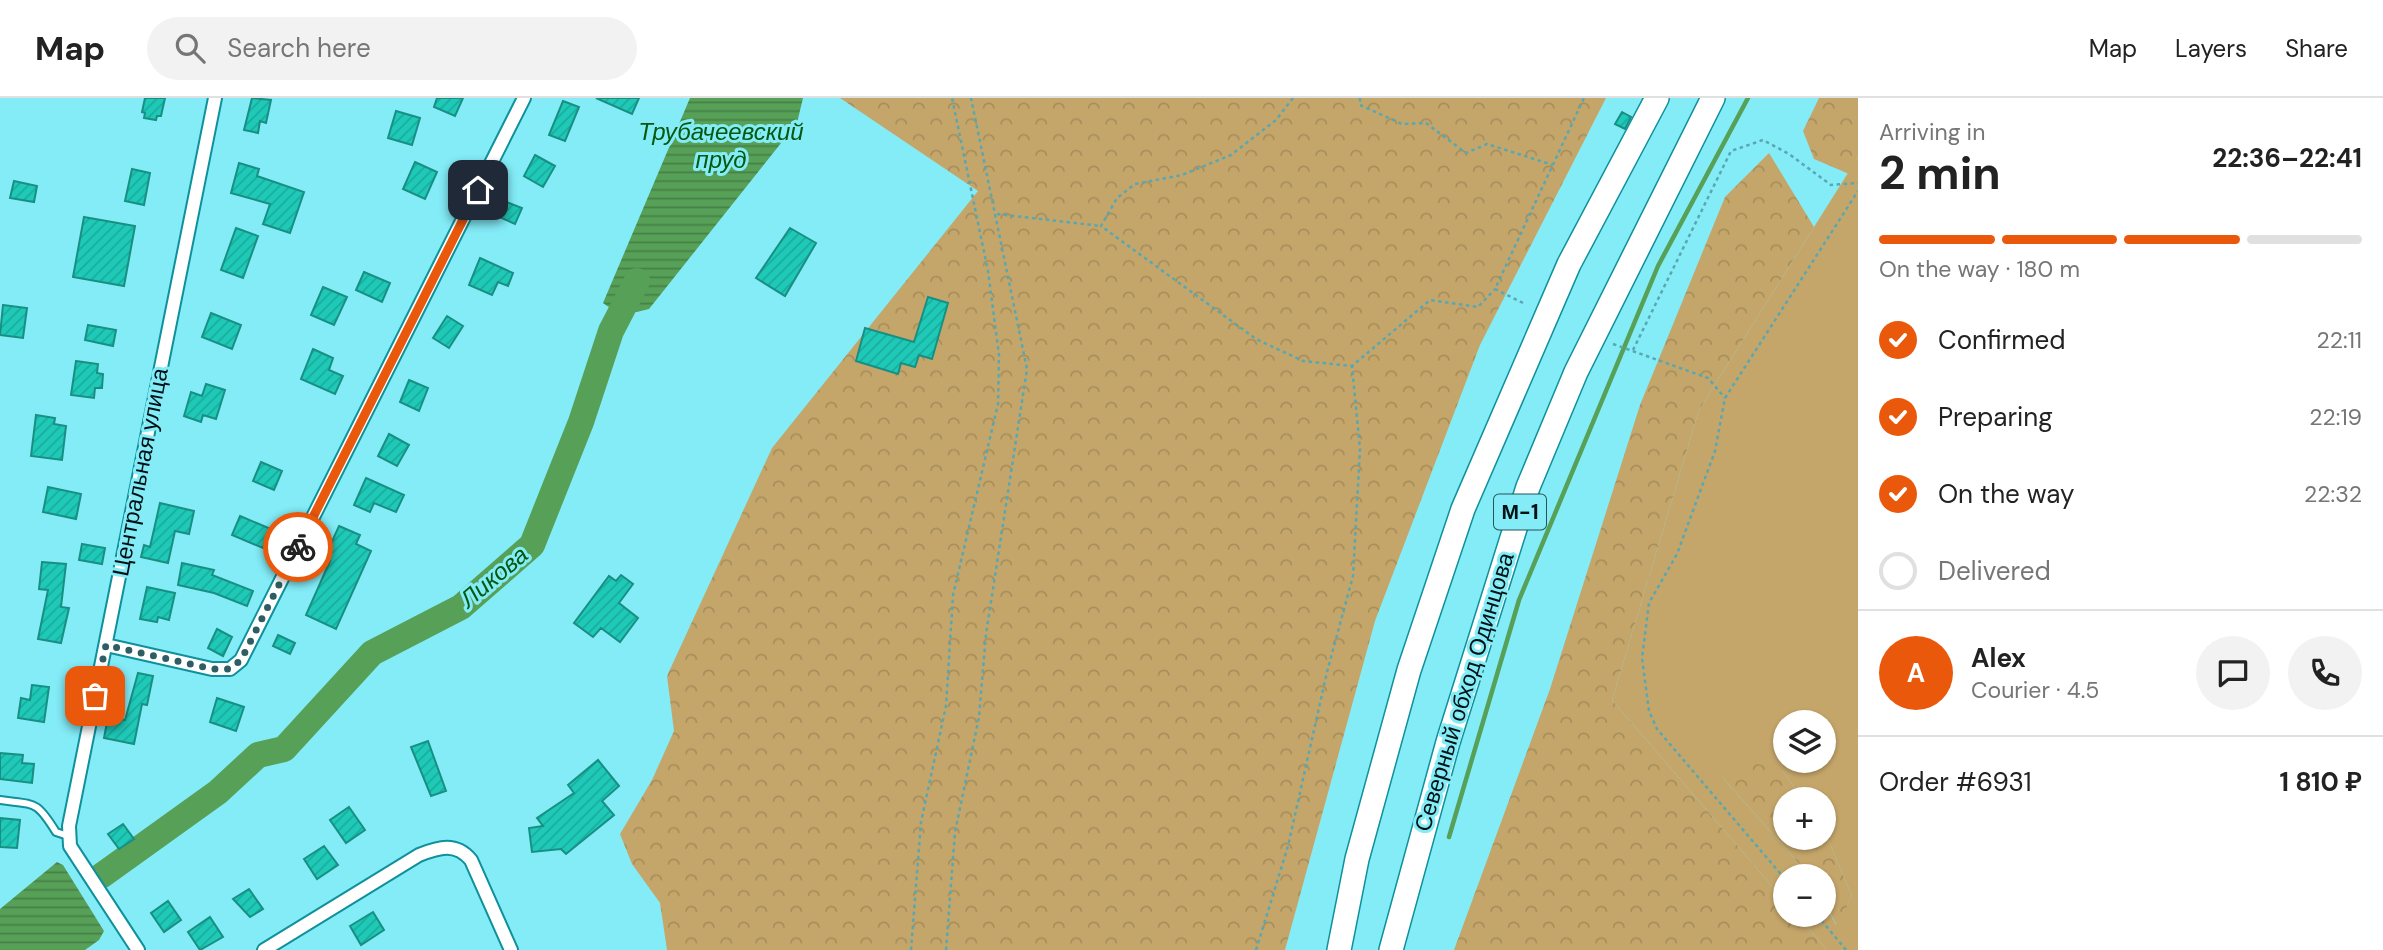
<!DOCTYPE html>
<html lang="en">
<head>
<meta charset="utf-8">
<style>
	body { margin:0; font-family:"DM Sans",sans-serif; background:#f2f2f2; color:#222; height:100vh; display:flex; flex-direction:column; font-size:26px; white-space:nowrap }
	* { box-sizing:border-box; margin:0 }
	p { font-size:23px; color:#767676 }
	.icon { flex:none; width:38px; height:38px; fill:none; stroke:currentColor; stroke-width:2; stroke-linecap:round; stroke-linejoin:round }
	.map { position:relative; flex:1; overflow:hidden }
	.sheet { display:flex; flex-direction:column; background:#fff; width:525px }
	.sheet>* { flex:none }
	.controls { position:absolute; left:1773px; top:612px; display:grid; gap:14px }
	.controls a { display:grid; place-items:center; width:63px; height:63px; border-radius:50%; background:#fff; box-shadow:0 2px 5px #0004; font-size:35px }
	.pin { position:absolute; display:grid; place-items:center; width:60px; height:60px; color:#fff; margin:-30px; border-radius:14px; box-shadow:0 4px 10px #0006 }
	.courier { position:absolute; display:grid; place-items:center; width:70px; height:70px; margin:-35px; border:5px solid #ea580c; border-radius:50%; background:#fff; color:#222; box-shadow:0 2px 9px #0007 }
	.summary em { font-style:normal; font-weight:700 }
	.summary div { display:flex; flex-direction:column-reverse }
	.summary { display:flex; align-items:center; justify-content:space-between; height:119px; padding:0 21px }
	h1 { font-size:46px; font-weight:700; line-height:52px }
	.bar { display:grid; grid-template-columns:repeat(4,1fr); gap:10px 7px; align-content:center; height:84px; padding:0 21px }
	.bar i { height:9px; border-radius:5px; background:#e0e0e0 }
	.bar .on { background:#ea580c }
	.bar p { grid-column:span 4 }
	.line { display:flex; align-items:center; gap:18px; padding:0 21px; border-top:2px solid #e0e0e0 }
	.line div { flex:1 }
	.round { display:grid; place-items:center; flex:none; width:74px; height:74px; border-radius:37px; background:#f2f2f2 }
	ol { padding:0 21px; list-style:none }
	li { display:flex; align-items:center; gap:21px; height:77px }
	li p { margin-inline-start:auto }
	li .icon { padding:7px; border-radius:50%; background:#ea580c; color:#fff; stroke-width:4 }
	li:last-child { color:#767676 }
	li i { width:38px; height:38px; border:4px solid #e0e0e0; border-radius:50% }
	header { display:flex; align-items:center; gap:42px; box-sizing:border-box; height:98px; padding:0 35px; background:#fff; border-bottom:2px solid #e0e0e0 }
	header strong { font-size:33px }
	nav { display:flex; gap:38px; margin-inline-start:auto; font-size:24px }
	.search { width:490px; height:63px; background:#f2f2f2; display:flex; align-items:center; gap:18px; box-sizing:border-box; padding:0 24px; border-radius:38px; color:#767676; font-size:26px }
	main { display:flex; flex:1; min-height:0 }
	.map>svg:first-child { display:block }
	.green { fill:#c5a66a; fill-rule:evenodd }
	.forest { fill:url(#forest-crowns) }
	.water { fill:url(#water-rules) }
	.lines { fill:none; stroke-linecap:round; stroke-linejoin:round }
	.stream { stroke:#57a057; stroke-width:4.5 }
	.river { stroke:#57a057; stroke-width:26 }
	.building { fill:url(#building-hatch); stroke:#188f83; stroke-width:2 }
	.lane-casing { stroke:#0f909a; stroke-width:10 }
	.street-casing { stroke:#0f909a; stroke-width:16 }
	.highway-casing { stroke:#0f909a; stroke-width:26 }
	.path { stroke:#5aa7b0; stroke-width:2.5; stroke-dasharray:3.5 3.5; stroke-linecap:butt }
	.lane { stroke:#fff; stroke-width:6 }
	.street { stroke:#fff; stroke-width:12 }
	.highway { stroke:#fff; stroke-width:23 }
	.done { stroke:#2e5e64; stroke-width:7; stroke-dasharray:0 12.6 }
	.route { stroke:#ea580c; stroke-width:9 }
	.labels { text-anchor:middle; stroke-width:6; stroke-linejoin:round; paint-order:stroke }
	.shield { fill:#83ecf7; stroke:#275359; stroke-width:2 }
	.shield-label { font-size:21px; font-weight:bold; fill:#001215 }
	.street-label { font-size:23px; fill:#001215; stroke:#83ecf7 }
	.water-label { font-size:24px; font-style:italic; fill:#05580f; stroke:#83ecf7 }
</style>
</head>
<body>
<header>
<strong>Map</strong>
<div class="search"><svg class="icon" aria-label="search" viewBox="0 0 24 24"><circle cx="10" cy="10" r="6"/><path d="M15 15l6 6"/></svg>Search here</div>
<nav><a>Map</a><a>Layers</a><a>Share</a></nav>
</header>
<main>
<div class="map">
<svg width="1858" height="852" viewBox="0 0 1858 852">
	<defs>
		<pattern id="forest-crowns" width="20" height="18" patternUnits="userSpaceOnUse" patternTransform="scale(1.75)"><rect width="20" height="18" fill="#c5a66a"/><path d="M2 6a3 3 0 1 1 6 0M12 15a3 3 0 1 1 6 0" fill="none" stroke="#a78e5b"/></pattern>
		<pattern id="water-rules" width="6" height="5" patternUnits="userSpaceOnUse" patternTransform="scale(1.75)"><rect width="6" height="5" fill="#57a057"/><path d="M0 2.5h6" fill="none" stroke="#468147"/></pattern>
		<pattern id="building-hatch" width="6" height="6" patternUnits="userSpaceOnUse" patternTransform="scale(1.75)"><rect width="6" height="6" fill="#1fc9b8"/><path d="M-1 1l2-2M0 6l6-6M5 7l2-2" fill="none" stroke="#1aac9d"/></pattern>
	</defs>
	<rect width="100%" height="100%" fill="#83ecf7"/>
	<path class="green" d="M1858 59V852H1827L1797 817H1824V803L1836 827 1852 798 1824 732V702H1803L1783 673 1722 679 1811 779H1785V803L1612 602 1699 312ZM1785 625H1824V663H1785Z"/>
	<path class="forest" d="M840 0H1606L1480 247 1375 523 1285 852H667L660 805 632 766 620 736 652 682 674 633 667 578 772 350 978 93Z
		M1819 0H1858V59L1849 76 1814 61 1803 33Z
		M1769 55 1814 129 1699 312 1612 602 1785 803V817H1797L1827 852H1454L1550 591 1640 307 1725 99Z
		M1748 663 1783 673 1803 702H1785V740H1824V732L1852 798 1837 828 1824 803V779H1811L1722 679Z"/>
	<path class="water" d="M690 0H803L797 25 649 211C630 216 620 218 603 205Z
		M57 764 63 767 104 833 99 842 85 852H0V811Z"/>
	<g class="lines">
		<path class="stream" d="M1449 739 1519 502 1658 168 1748 0"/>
		<path class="river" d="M101 778 218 694 258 657 284 651 372 555 461 509 532 447 581 324 611 233 637 183"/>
	</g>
	<path class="building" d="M145 0H165L161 18H157L156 22 144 20 145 15 142 14Z
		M252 0 271 2 266 25 260 23 258 35 244 32Z
		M437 0H463L455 18 434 9Z
		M596 0H639L632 16Z
		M563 3 579 9 565 43 549 37Z
		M396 13 420 20 412 47 388 40Z
		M1622 14 1631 19 1625 31 1615 26Z
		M535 57 555 68 543 89 524 78Z
		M415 64 437 74 425 101 403 91Z
		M239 65 259 71 257 78 304 94 290 135 263 126 270 106 231 95Z
		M132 71 150 75 144 107 125 103Z
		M14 83 37 88 34 104 10 100Z
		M501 102 522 110 515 126 495 117Z
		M84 119 135 128 124 188 73 179Z
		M236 130 258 138 243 180 221 172Z
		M790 130 816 145 785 198 756 180Z
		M480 160 513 175 508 188 498 184 492 197 469 187Z
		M364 174 390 185 382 204 356 192Z
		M323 189 347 199 334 227 311 217Z
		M928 199 948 205 932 261 919 257 915 269 901 265 898 276 856 263 865 230 914 244Z
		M3 207 27 210 23 240 0 237Z
		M211 215 241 227 232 251 202 239Z
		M447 218 463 228 449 250 433 240Z
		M88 227 116 232 113 248 85 242Z
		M313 251 333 260 329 272 343 278 335 296 301 281Z
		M76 263 98 266 97 275 103 276 102 290H95L94 300 71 297Z
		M409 282 428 290 419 313 400 304Z
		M206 286 225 292 216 321 203 317 201 324 184 318 191 294 202 298Z
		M36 317 55 320 54 326 66 328 62 362 31 358Z
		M389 336 409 347 397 368 378 358Z
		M261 364 282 373 274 392 253 383Z
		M366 380 404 397 396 414 374 405 370 414 354 407Z
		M48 389 81 396 76 421 43 414Z
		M160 405 194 413 189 436 175 433 168 465 141 459 144 447 150 449Z
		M240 418 271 431 263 450 232 437Z
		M339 428 360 437 356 446 371 453 336 531 306 517 330 463 324 461Z
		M82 446 105 450 102 466 79 462Z
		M42 464 66 466 61 509 69 510 61 545 38 541 48 492 39 491Z
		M182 465 214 472 212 477 253 493 247 508 214 495 178 487Z
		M621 477 633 486 619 505 638 520 620 544 601 530 593 539 574 525 609 478 616 483Z
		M147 489 175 495 169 522 158 519 157 524 140 521Z
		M217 531 232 539 223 558 208 550Z
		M278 537 295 545 290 556 273 548Z
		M138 575 153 578 147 607 142 606 134 646 104 640 108 619 125 622Z
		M32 587 49 589 44 624 18 620 21 600 30 602Z
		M217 600 244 609 236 633 210 624Z
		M428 643 446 693 431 698 411 649Z
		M0 655 23 657 22 665 34 666 32 685 0 681Z
		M598 662 619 688 602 703 614 717 566 756 561 751 532 754 529 730 543 728 537 720 574 695 568 687Z
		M349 709 365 732 346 745 330 722Z
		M0 720 20 722 17 750 0 749Z
		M123 726 134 741 119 751 108 736Z
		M324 748 338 767 317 781 304 761Z
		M249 791 263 811 250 819 233 801Z
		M168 803 181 822 164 834 151 815Z
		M373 814 384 832 361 847 350 828Z
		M210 819 223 839 200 852 188 834Z"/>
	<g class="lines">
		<defs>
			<path id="lane" d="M0 702C36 707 36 702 56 734L68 738"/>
			<path id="street" d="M106 547 212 571H230L241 562 524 0
				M138 852 70 748 69 728 215 0
				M264 852 419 757C439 749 456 744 471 762L511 852"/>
			<path id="highway" d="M1339 852 1357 761 1409 572 1463 411 1569 166 1657 0
				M1391 852 1448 644 1528 389 1576 274 1713 0"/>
		</defs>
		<use href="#lane" class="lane-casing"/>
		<use href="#street" class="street-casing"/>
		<use href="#highway" class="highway-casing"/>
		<path class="path" d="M1293 0 1276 22 1231 57 1182 77 1135 86 1117 100 1101 128 1256 241 1303 263 1352 268 1430 202 1478 209 1495 191
			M1360 0V7L1402 26 1426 25 1466 55 1487 46 1553 67
			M997 116 1101 128
			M1523 205 1495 191 1584 0
			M1613 246 1708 280 1725 300
			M1633 252 1731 53 1763 42 1789 56 1831 87 1858 85
			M1785 781 1657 631 1649 613 1642 560 1649 505 1677 456 1715 353 1725 300 1858 93
			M1817 817 1846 852
			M911 852 921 724 946 608 953 497 998 306 999 257 988 173 952 0
			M946 852 955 734 979 619 986 536 1027 271 971 0
			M1256 852 1288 748 1327 574 1353 478 1360 351 1352 268"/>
		<use href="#lane" class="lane"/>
		<use href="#street" class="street"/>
		<use href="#highway" class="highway"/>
	</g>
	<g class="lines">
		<path class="done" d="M95 598 106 547 212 571H230L241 562 298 449"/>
		<path class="route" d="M298 449 478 92"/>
	</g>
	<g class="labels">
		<rect class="shield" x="1494" y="396.5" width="52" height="35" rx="5"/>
		<g class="shield-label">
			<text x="1520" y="421">М-1</text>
		</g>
		<g class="street-label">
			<text transform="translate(140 374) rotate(-79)" y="8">Центральная улица</text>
			<text transform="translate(1464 594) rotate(-73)" y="8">Северный обход Одинцова</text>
		</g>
		<g class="water-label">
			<text x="721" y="42">Трубачеевский<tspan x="721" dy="28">пруд</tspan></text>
			<text transform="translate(494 479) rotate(-40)" y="8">Ликова</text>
		</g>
	</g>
</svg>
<div class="controls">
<a><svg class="icon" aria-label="layers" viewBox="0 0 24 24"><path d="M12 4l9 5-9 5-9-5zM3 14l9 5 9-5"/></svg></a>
<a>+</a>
<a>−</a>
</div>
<div class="pin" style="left:95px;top:598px;background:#ea580c"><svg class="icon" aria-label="bag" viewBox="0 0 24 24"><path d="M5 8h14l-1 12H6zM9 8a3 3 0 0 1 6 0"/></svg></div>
<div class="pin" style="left:478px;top:92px;background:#1f2937"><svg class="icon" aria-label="home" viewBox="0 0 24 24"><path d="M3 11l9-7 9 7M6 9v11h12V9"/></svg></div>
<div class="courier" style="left:298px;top:449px"><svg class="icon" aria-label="bike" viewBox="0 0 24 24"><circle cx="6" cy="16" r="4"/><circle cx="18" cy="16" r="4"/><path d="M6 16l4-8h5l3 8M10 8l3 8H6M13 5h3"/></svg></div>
</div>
<section class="sheet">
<div class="summary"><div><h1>2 min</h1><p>Arriving in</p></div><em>22:36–22:41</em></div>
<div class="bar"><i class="on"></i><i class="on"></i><i class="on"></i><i></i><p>On the way · 180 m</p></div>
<ol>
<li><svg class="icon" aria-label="check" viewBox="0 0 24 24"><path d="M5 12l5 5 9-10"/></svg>Confirmed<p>22:11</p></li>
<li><svg class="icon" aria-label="check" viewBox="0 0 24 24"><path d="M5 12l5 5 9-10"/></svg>Preparing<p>22:19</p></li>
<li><svg class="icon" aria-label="check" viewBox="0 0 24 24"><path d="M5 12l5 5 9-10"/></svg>On the way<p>22:32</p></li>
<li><i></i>Delivered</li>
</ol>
<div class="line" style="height:126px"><b class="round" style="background:#ea580c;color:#fff">A</b><div><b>Alex</b><p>Courier · 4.5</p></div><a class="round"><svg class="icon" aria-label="chat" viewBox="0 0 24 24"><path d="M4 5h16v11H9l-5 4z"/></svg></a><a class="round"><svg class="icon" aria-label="phone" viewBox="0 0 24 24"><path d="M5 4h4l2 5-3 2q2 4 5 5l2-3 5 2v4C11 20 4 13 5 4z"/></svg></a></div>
<div class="line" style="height:91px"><div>Order #6931</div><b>1 810 ₽</b></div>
</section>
</main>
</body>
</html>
